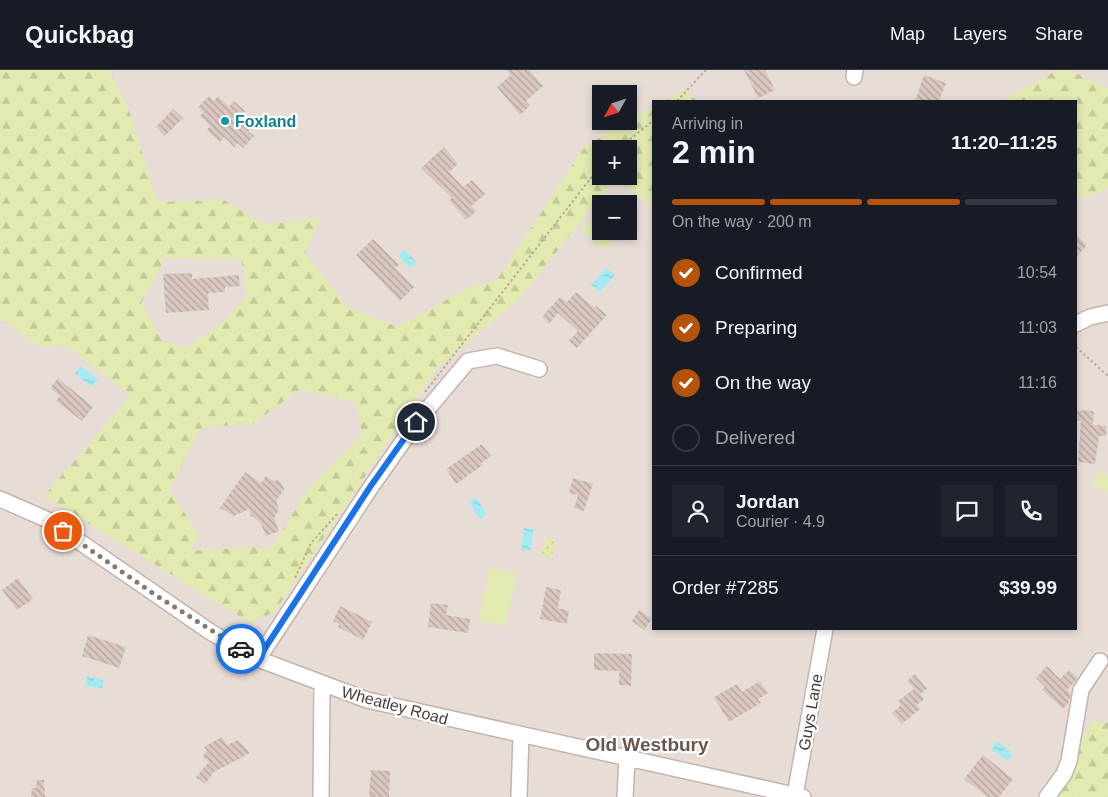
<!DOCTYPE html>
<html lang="en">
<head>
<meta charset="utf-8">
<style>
	body { margin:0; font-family:Helvetica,sans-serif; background:#20242c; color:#f1f3f6; height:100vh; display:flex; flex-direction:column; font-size:19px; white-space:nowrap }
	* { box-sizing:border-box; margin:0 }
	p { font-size:16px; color:#9ea1a6 }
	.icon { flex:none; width:28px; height:28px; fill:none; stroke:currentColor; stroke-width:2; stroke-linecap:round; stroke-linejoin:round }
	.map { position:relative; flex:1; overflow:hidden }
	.details { position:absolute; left:652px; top:30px; width:425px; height:530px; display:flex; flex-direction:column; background:#171b24; border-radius:0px; box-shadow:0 2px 8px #0003 }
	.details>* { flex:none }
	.needle { width:32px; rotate:230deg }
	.controls { position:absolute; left:592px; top:15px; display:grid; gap:10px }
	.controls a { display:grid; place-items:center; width:45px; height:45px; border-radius:0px; background:#171b24; box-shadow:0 2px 8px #0003; font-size:25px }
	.pin { position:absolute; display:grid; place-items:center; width:42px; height:42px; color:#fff; margin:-21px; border:2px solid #fff; border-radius:50%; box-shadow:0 1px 5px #0007 }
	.courier { position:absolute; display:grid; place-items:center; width:50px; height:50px; margin:-25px; border:4px solid #1a73e8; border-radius:50%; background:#fff; color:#222; box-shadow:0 1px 6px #0007 }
	.summary em { font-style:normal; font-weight:600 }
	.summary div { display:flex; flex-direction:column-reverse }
	.summary { display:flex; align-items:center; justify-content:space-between; height:85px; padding:0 20px }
	h1 { font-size:32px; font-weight:600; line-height:38px }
	.bar { display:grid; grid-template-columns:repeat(4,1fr); gap:8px 5px; align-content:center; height:60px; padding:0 20px }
	.bar i { height:6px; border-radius:4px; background:#363941 }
	.bar .active { background:#b45309 }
	.bar p { grid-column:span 4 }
	.line { display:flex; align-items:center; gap:12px; padding:0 20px; border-top:1px solid #363941 }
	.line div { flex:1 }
	.round { display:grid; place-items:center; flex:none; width:52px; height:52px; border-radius:0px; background:#20242c }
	ol { padding:0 20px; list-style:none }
	li { display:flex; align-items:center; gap:15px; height:55px }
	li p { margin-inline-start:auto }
	li .icon { padding:5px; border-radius:50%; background:#b45309; color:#fff; stroke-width:4 }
	li:last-child { color:#9ea1a6 }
	li i { width:28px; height:28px; border:2px solid #363941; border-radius:50% }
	header { display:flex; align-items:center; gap:30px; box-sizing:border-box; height:70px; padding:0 25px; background:#171b24; border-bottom:1px solid #363941 }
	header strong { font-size:24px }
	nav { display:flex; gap:28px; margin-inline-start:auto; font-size:18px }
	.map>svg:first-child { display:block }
	.residential { fill:#e8ddd6; fill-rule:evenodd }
	.forest { fill:url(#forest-firs); fill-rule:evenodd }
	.park { fill:url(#park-dots) }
	.pitch { fill:#e2eab0 }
	.water { fill:url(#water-ripples) }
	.building { fill:url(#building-back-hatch) }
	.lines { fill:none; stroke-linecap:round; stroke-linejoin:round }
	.minor-casing { stroke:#c3b4ad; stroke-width:18 }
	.path { stroke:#c2a89b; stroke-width:2; stroke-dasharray:2.5 2.5; stroke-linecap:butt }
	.minor { stroke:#fff; stroke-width:15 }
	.done { stroke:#847974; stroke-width:5; stroke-dasharray:0 9 }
	.route { stroke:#1a73e8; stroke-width:6 }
	.culture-dot { fill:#0f9aa8; stroke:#fff; stroke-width:2 }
	.labels { text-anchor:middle; stroke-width:4.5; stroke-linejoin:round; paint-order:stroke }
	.culture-label { font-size:16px; font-weight:bold; fill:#0d838f; stroke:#fff; text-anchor:start }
	.street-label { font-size:16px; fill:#483b36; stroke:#fff }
	.quarter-label { font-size:19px; font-weight:bold; fill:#6b564d; stroke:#fff }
</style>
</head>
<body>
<header>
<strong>Quickbag</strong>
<nav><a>Map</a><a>Layers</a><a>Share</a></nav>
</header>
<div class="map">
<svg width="1108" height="727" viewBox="0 0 1108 727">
	<defs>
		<pattern id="forest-firs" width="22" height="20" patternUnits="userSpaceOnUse" patternTransform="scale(1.25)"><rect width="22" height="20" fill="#e2eab0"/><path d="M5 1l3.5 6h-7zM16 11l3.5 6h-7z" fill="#c3ca98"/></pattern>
		<pattern id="park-dots" width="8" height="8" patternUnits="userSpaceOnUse" patternTransform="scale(1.25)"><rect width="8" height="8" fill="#e2eab0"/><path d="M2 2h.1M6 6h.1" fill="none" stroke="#c3ca98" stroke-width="1.8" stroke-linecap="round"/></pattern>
		<pattern id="water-ripples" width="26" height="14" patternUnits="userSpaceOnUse" patternTransform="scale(1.25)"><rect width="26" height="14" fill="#a3ebf2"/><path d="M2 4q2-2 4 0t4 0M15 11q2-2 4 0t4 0" fill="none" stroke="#8ecad0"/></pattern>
		<pattern id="building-back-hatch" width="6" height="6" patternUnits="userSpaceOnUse" patternTransform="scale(1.25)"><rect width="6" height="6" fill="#d9c7c0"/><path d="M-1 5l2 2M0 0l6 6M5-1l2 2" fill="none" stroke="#b2a39d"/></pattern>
	</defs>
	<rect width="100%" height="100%" fill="#f4ede8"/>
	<path class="residential" d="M0 0H1108V727H0ZM601 24H629V51H601ZM654 31H1076V559H654ZM601 79H629V106H601ZM601 134H629V161H601Z"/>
	<path class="forest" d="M0 0H109L130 43 157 132 224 130 265 155 320 147 305 184 347 237 397 257 469 218 497 210 585 76 654 37V138L616 108 517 231 438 297 275 541 250 553 44 426 131 325 66 275 40 277 3 250 0 251ZM601 79H629V106H601ZM165 188 241 189 247 226 224 251 187 278 163 272 141 233ZM299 320 357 332 362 365 308 419 271 479 252 477 191 481 198 463 169 420 201 358 254 353Z
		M1057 0H1069L1108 19V118L1082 128 1076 124V31H1002Z
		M685 20 698 31H664Z
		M1093 651 1108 653V727H1058C1075 704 1076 674 1093 651Z"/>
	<path class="park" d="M545 468 555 470 552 488 541 486Z"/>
	<path class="pitch" d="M601 137V161H619L604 180 581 160Z
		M1098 402 1108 406V422L1092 416Z
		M490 498 517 504 505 556 478 550Z"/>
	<path class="water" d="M404 180 417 192 411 198 398 186Z
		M606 198 615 205 600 222 591 215Z
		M80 296 98 309 92 317 75 304Z
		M476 427 487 445 480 449 469 432Z
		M524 457 534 459 530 481 521 480Z
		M87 606 104 610 102 619 85 615Z
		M997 671 1013 683 1008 691 991 679Z"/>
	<path class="building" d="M506 0H529L543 16 526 31 530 36 520 45 497 17 511 5Z
		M744 0H765L775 20 758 28Z
		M924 5 946 13 939 31H915Z
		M209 26 214 31 218 26 229 37 234 31 245 41 240 46 252 57 248 61 254 66 243 78 238 73 234 77 224 67 220 72 207 60 210 56 200 46 203 43 198 37Z
		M173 39 183 48 165 66 156 57Z
		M444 77 458 94 449 102 463 117 472 110 485 124 471 136 476 141 466 150 449 130 452 128 421 98Z
		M1076 164 1087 175 1076 187Z
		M373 169 399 195 395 198 414 217 400 231 356 185Z
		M192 203V209L239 205 240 216 225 217V222L208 223 209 240 166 243 163 204Z
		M576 222 594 238 596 236 607 245 577 278 569 271 578 261 558 243 549 254 542 247 560 227 567 232Z
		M58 308 93 337 82 351 56 331 60 326 50 318Z
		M1076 340 1094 341 1093 355 1106 356V366H1099L1095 394 1078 392 1081 351 1076 350Z
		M482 374 491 386 481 393 483 395 456 414 446 399Z
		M245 402 261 413 266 406 274 411 278 410 281 412 284 419 276 431 279 439 274 448 279 461 266 466 260 452 251 446 249 439 234 446 220 438Z
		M573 408 593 414 584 441 574 438 578 425 569 423Z
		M18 508 33 529 17 540 2 520Z
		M546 517 561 520 558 538 569 541 567 554 540 549Z
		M431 533 448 535 446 545 470 549 468 563 428 557Z
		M340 536 372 552 363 570 338 557 339 554 333 551Z
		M639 540 652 549 644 560 632 551Z
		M88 565 126 577 119 598 82 586Z
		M594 583 632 584 631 616 619 615V601L594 600Z
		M1047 596 1060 609 1069 600 1078 608 1067 620 1071 624 1069 632 1063 639 1042 620 1045 617 1036 608Z
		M915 604 927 619 920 624 924 629 917 635 920 639 902 654 892 643 901 635 898 631 914 619 907 611Z
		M760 611 768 623 758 629 761 633 729 652 714 627 737 614 742 622Z
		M222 667 227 675 238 670 250 683 214 702 205 714 196 707 209 692 202 687 207 681 204 677Z
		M983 685 1013 709 999 727H988L964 709Z
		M371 700 390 701 389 727H369Z
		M37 710H44L45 727H31L32 718H36Z"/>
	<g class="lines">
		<defs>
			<path id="minor" d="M854 7 855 0
				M1076 254 1090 247 1108 243
				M0 429 48 450 212 563 258 589 367 630 803 727
				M258 589 371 417 416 353 468 291 497 286 539 299
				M795 725 825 559
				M321 727 322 614
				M519 727 521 665
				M625 727 627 687
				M1047 727 1064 704 1069 691 1081 620 1100 591"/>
		</defs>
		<use href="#minor" class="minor-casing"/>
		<path class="path" d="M677 31 706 0
			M618 79 654 50
			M1076 277 1108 306
			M425 322 601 95
			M295 508 311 473 339 442"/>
		<use href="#minor" class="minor"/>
	</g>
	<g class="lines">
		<path class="done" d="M63 461 154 524 241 579"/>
		<path class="route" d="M241 579 258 589 370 417 416 352"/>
	</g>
	<circle class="culture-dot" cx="225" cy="51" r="5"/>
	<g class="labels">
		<g class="culture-label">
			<text x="235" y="57">Foxland</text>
		</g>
		<g class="street-label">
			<text transform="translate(395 635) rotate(15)" y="6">Wheatley Road</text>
			<text transform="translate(810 642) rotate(-80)" y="6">Guys Lane</text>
		</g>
		<g class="quarter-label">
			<text x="647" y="681">Old Westbury</text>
		</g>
	</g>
</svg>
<div class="controls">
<a><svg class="needle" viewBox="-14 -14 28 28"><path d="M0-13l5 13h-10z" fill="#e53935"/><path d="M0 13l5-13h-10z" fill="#9ea1a6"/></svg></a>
<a>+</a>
<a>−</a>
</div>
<div class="pin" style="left:63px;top:461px;background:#ea580c"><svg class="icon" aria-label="bag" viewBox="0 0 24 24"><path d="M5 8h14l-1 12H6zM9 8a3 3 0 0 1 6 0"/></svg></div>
<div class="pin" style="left:416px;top:352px;background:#1f2937"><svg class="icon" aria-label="home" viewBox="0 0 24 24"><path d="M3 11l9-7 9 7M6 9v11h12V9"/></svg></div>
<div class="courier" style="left:241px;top:579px"><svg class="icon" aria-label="car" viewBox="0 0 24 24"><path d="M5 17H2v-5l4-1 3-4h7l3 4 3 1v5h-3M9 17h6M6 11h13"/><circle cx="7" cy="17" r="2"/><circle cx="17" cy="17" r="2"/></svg></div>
<section class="details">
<div class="summary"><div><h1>2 min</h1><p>Arriving in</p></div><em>11:20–11:25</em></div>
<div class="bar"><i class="active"></i><i class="active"></i><i class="active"></i><i></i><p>On the way · 200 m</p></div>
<ol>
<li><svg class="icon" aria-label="check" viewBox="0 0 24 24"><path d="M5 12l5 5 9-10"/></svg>Confirmed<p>10:54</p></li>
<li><svg class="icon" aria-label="check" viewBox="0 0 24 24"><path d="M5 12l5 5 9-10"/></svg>Preparing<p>11:03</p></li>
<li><svg class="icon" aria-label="check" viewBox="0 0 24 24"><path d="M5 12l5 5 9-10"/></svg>On the way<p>11:16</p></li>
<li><i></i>Delivered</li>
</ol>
<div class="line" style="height:90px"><a class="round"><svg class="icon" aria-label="person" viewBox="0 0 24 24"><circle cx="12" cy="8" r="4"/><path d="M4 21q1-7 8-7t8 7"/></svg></a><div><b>Jordan</b><p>Courier · 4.9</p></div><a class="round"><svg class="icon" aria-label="chat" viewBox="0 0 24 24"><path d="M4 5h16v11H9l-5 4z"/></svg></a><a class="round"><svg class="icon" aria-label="phone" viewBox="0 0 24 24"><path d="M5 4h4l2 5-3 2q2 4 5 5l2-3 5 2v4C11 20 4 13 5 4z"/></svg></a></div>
<div class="line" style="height:65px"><div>Order #7285</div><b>$39.99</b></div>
</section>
</div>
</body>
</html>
